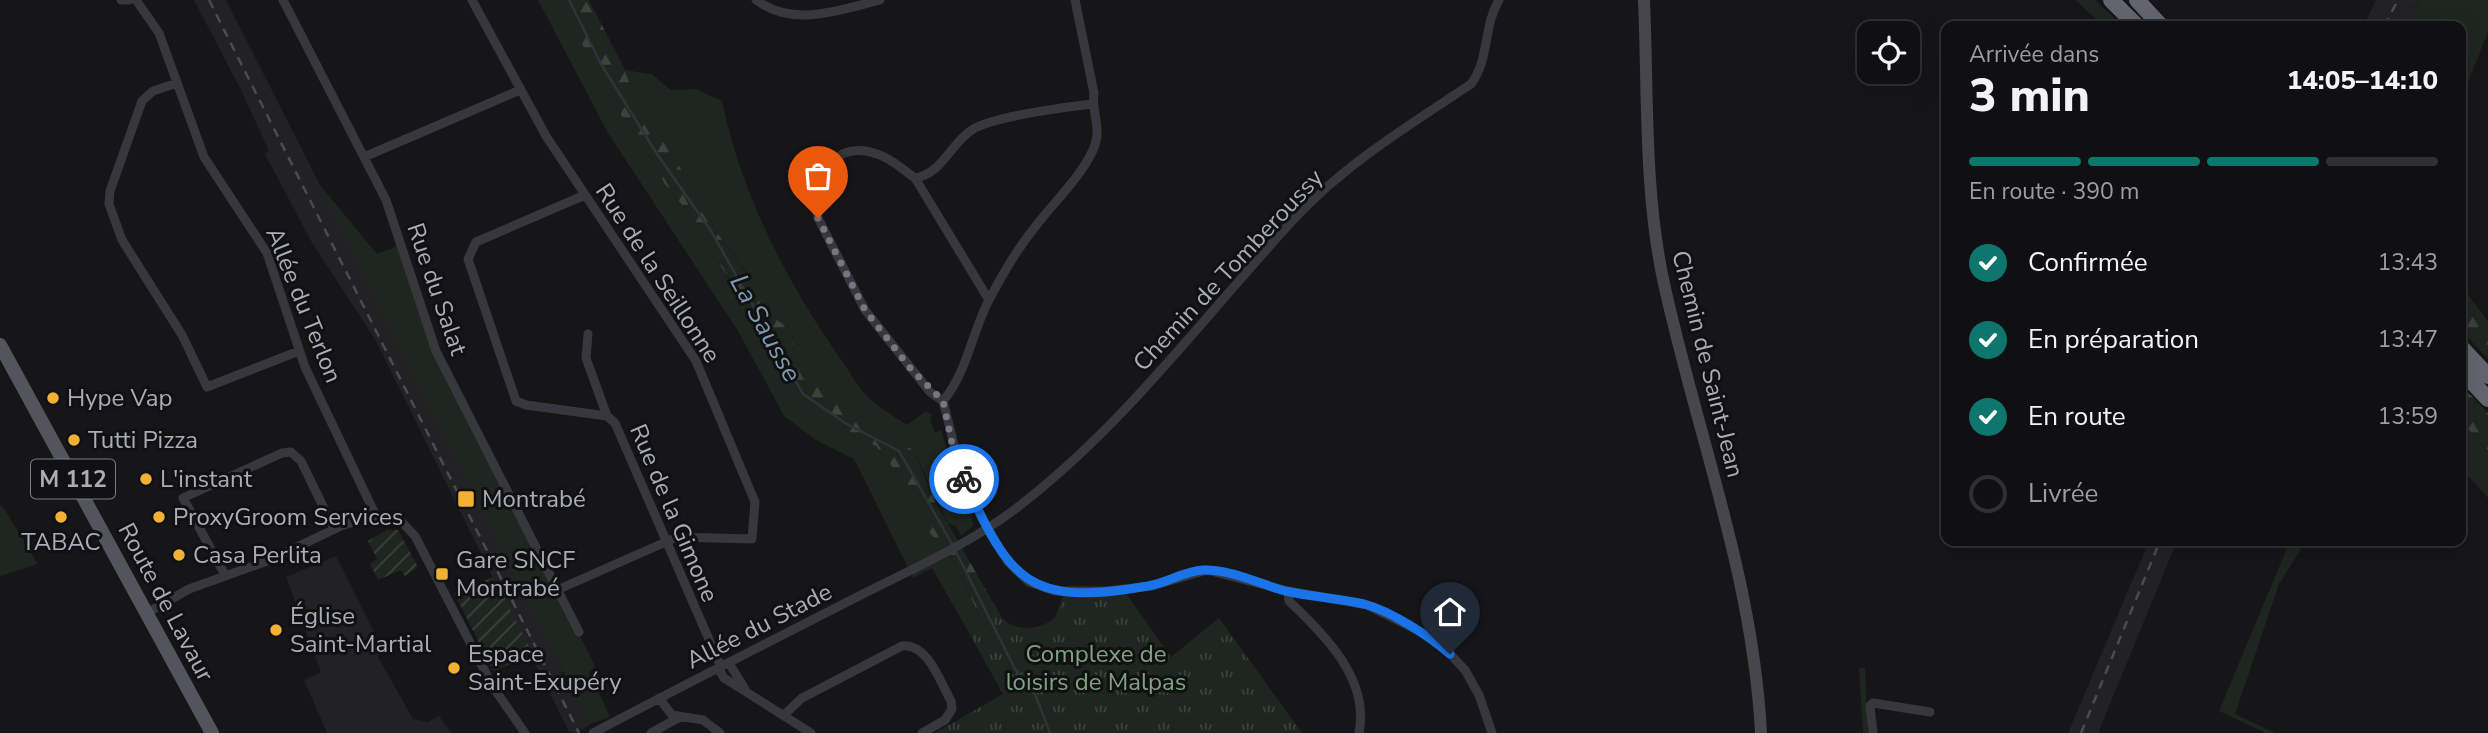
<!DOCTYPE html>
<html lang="fr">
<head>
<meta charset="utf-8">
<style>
	body { margin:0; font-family:"Nunito Sans",sans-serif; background:#1e1e20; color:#f1f3f6; height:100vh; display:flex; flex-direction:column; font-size:26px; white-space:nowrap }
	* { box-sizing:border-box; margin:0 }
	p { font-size:23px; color:#9c9d9f }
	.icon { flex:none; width:38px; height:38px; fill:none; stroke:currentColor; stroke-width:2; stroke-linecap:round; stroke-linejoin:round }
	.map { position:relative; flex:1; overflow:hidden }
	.panel { position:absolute; left:1941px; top:21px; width:525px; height:525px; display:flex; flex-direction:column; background:#101012; border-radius:14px; box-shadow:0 7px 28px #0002,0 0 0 2px #303032 }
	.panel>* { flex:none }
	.buttons { position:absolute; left:1857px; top:21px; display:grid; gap:14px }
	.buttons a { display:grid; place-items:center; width:63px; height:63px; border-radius:14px; background:#101012; box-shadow:0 7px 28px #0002,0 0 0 2px #303032; font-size:35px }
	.pin { position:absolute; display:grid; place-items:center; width:60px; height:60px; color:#fff; margin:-72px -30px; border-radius:50% 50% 50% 0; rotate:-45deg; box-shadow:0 0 7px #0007 }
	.pin .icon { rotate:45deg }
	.courier { position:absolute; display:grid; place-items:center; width:70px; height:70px; margin:-35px; border:5px solid #1a73e8; border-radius:50%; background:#fff; color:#222; box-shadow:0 2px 9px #0007 }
	.summary em { font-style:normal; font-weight:800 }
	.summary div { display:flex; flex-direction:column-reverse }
	.summary { display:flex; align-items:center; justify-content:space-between; height:119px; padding:0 28px }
	h1 { font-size:46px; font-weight:800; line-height:52px }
	.bar { display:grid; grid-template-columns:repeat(4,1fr); gap:10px 7px; align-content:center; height:84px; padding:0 28px }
	.bar i { height:9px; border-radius:5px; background:#303032 }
	.bar .current { background:#0f766e }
	.bar p { grid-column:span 4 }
	ol { padding:0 28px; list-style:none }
	li { display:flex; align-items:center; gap:21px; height:77px }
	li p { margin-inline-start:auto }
	li .icon { padding:7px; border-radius:50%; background:#0f766e; color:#fff; stroke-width:4 }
	li:last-child { color:#9c9d9f }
	li i { width:38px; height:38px; border:4px solid #303032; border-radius:50% }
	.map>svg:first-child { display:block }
	.built { fill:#222225 }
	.grass { fill:#1e261f }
	.forest { fill:url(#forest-firs) }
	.park { fill:url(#park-tufts) }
	.garden { fill:url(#garden-furrows) }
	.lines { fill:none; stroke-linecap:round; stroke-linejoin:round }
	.stream { stroke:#2c353c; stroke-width:2.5 }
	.street { stroke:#37383d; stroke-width:9 }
	.secondary { stroke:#45474d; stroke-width:12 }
	.primary { stroke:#53555c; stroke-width:14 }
	.highway { stroke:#63666e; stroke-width:16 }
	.rail { stroke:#4a4c52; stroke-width:2.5; stroke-dasharray:9 7; stroke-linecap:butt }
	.done { stroke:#757880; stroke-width:7; stroke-dasharray:0 12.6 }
	.route { stroke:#1a73e8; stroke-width:9 }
	.poi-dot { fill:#f2b134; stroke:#111113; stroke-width:2.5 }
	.labels { text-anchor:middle; stroke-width:6; stroke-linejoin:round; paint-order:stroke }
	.shield { fill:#111113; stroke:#7b7e86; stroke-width:2 }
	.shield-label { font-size:23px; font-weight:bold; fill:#a8adb8 }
	.street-label { font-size:24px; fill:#a8adb8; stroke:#111113 }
	.poi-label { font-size:24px; fill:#a8adb8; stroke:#111113; text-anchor:start }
	.park-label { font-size:24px; fill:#7fa381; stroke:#111113 }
	.water-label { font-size:26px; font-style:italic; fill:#7f9bb3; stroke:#111113 }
</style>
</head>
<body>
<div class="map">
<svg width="2488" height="733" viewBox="0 0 2488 733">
	<defs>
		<pattern id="forest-firs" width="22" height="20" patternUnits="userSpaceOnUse" patternTransform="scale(1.75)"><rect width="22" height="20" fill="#1e261f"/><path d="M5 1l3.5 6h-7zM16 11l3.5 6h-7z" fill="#3c433d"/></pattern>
		<pattern id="park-tufts" width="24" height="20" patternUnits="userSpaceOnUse" patternTransform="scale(1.75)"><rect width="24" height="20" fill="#1e261f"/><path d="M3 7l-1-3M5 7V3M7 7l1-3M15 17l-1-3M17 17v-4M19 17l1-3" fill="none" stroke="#3c433d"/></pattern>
		<pattern id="garden-furrows" width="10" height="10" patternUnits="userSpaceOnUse" patternTransform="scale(1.75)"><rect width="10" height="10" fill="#1e261f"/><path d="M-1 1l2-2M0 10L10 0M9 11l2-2" fill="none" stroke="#3c433d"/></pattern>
	</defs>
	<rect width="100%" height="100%" fill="#161618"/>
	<path class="built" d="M194 0H226L320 185 368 248 563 671 561 673 564 678 570 675 590 717V724L578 733 569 732 376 341 311 241 265 154 269 151 241 90Z
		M2376 0H2419L2404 26H2363Z
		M2149 541H2177L2098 733H2068Z
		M336 556 382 648 378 657 413 719 428 722 439 716 451 733H327L304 680 321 672 286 577Z"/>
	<path class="grass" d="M538 0H559L616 108 656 165 664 183 703 230 705 245 732 283 737 297 758 320 822 422 876 446 907 486 925 526 953 560 979 616 965 626 932 568 913 578 854 459 816 440 784 416 738 331 608 133Z
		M2075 0H2095L2123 26H2104Z
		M2419 0H2488V32L2461 100 2460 26H2404Z
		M625 70 651 74 671 90 696 89 722 101C741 193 786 281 840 358 849 370 857 386 868 397 879 408 894 416 907 425L926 411 932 414 930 419 935 433 941 430 954 473 951 478 960 501 971 512 973 526 961 536 956 526 948 523 914 452 904 442 847 408 830 389 803 374 794 362 792 330 771 316 752 292 746 272 718 234 662 136 635 100Z
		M320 185 377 254 400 245 428 334 595 666 589 672 610 717 590 724 391 333Z
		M2461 421 2488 451V498L2461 468Z
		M2 505 38 564 0 576V506Z
		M2290 541H2306L2279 584 2235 714 2275 733H2266L2219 711Z
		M1859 668H1865L1868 733H1863Z"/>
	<path class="forest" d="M559 0H589L625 70 635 100 662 136 718 234 746 273 752 292 771 316 792 330 795 361 803 374 830 389 847 408 904 442 914 452 935 501 1002 618 995 649 953 560 925 527 907 486 876 446 822 422 797 396 758 320 737 297 732 282 705 245 703 230 664 183 656 165 616 108Z
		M2461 285 2488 322V359L2461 330Z
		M2460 384 2488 413V451L2461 421Z"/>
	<path class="park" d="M1123 589 1171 657 1219 618 1302 733H935L1003 694 965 626 995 604C997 608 999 615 1003 619 1015 632 1042 630 1054 618 1059 612 1061 600 1064 592Z"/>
	<path class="garden" d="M387 530H398L418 567 405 576 401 570 378 580 370 564 377 559 368 541Z
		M494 577 532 652 494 672 454 593Z"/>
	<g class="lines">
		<path class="stream" d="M569 0 601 64 657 154 711 231 803 394 845 423 899 451 952 544
			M955 550 1015 669 1035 694 1050 733"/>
		<path class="street" d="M121 0H129
			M136 0 159 33 204 157 267 253 305 367 376 516
			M283 0 386 200 436 351 579 632
			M472 0 546 136 696 361 755 502 752 539 677 537 557 590
			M756 0C794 28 839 10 880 0
			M177 83 153 91 142 101 110 191 109 204 122 240 182 335 207 387 299 351
			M364 157 520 90
			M915 178 989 300
			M585 195 476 242 468 259 516 401 526 405 607 416 615 423 721 667
			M588 334 586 358 607 416
			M943 401 961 472 981 517 1008 562 1029 582 1055 591H1106L1152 586 1207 570 1288 591 1367 605 1431 637 1450 654 1465 670 1479 695 1492 733
			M943 401 930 392 865 310 818 218C809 180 834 138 877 154 891 158 903 170 915 178 943 174 951 141 975 128 998 116 1065 107 1092 104
			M943 401C967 373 972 332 989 300 1002 275 1018 248 1035 227 1054 202 1080 178 1093 150 1103 129 1091 113 1094 93L1075 0
			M225 575 183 498 282 453 291 452 301 461 334 529
			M1288 591 1289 601C1324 634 1370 679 1359 733
			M147 613 189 589 270 560 341 526 366 518 397 517 415 536 493 687 525 733
			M729 663 745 689
			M718 668 724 678 811 733
			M659 698 672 715 703 720 720 733
			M784 715 802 698 902 646C928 643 940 682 951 701L952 709 945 720 922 733
			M593 733C680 687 767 643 855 598 912 569 973 543 1023 503 1127 422 1206 314 1295 218 1345 164 1411 124 1471 84 1490 58 1483 27 1499 0
			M651 733 678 718
			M1873 733 1870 706 1873 703 1930 712"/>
		<path class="secondary" d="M1644 0C1648 92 1644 189 1663 279 1696 432 1753 576 1761 733"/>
		<path class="primary" d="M0 345 212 733"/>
		<path class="highway" d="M2111 0 2137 26
			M2137 0 2161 26
			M2460 346 2488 376
			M2460 369 2488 399"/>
		<path class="rail" d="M209 0 579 733
			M2384 26 2398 0
			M2081 733 2160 541"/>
	</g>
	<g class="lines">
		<path class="done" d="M818 218 865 310 911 369 943 401 953 448 964 479"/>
		<path class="route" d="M964 479C1010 582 1029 607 1148 586 1167 583 1184 571 1203 570 1230 569 1260 584 1285 591 1311 597 1338 598 1364 604 1391 611 1429 636 1450 654"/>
	</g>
	<g class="poi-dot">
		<circle cx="53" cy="398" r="7"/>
		<circle cx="74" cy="440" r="7"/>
		<circle cx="146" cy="479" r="7"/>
		<rect x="457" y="490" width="18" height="18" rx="3.5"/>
		<circle cx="61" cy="517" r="7"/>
		<circle cx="159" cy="517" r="7"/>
		<circle cx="179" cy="555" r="7"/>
		<rect x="435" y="567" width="14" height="14" rx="3.5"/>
		<circle cx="276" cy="630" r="7"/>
		<circle cx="454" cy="668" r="7"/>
	</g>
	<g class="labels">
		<rect class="shield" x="31" y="459.5" width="84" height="39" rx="5"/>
		<g class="shield-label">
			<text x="73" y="487">M 112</text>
		</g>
		<g class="street-label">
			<text transform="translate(1228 270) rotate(-47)" y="8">Chemin de Tomberoussy</text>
			<text transform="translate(658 273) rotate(57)" y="8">Rue de la Seillonne</text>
			<text transform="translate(437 289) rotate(71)" y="8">Rue du Salat</text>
			<text transform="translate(304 305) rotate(68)" y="8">Allée du Terlon</text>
			<text transform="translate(1708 364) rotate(76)" y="8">Chemin de Saint-Jean</text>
			<text transform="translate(674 513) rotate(67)" y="8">Rue de la Gimone</text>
			<text transform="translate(166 602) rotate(62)" y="8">Route de Lavaur</text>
			<text transform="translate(759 626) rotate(-27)" y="8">Allée du Stade</text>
		</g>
		<g class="poi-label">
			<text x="67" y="406">Hype Vap</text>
			<text x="88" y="448">Tutti Pizza</text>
			<text x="160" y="487">L'instant</text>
			<text x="482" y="507">Montrabé</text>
			<text x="173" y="525">ProxyGroom Services</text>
			<text x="61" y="550" text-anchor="middle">TABAC</text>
			<text x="193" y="563">Casa Perlita</text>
			<text x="456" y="568">Gare SNCF<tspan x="456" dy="28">Montrabé</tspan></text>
			<text x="290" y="624">Église<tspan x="290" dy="28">Saint-Martial</tspan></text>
			<text x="468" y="662">Espace<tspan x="468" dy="28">Saint-Exupéry</tspan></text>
		</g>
		<g class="park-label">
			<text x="1096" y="662">Complexe de<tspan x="1096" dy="28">loisirs de Malpas</tspan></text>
		</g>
		<g class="water-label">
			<text transform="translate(766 328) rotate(61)" y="9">La Sausse</text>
		</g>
	</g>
</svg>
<div class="buttons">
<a><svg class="icon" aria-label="locate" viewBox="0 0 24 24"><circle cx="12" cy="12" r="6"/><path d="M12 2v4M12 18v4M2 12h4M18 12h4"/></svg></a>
</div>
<div class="pin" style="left:818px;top:218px;background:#ea580c"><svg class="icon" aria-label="bag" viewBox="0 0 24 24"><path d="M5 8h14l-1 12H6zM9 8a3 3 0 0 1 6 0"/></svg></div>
<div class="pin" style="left:1450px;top:654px;background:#1f2937"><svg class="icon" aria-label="home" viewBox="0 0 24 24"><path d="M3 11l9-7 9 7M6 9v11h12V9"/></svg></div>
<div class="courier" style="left:964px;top:479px"><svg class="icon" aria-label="bike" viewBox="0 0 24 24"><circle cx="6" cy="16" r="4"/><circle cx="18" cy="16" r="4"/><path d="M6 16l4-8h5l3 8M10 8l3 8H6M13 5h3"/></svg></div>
<section class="panel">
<div class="summary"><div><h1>3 min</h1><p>Arrivée dans</p></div><em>14:05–14:10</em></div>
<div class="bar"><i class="current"></i><i class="current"></i><i class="current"></i><i></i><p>En route · 390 m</p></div>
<ol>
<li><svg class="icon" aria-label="check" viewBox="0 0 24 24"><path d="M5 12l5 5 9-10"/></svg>Confirmée<p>13:43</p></li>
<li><svg class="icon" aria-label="check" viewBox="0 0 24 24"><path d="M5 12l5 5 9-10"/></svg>En préparation<p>13:47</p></li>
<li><svg class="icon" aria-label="check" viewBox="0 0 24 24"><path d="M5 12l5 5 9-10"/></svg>En route<p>13:59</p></li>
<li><i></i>Livrée</li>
</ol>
</section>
</div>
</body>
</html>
